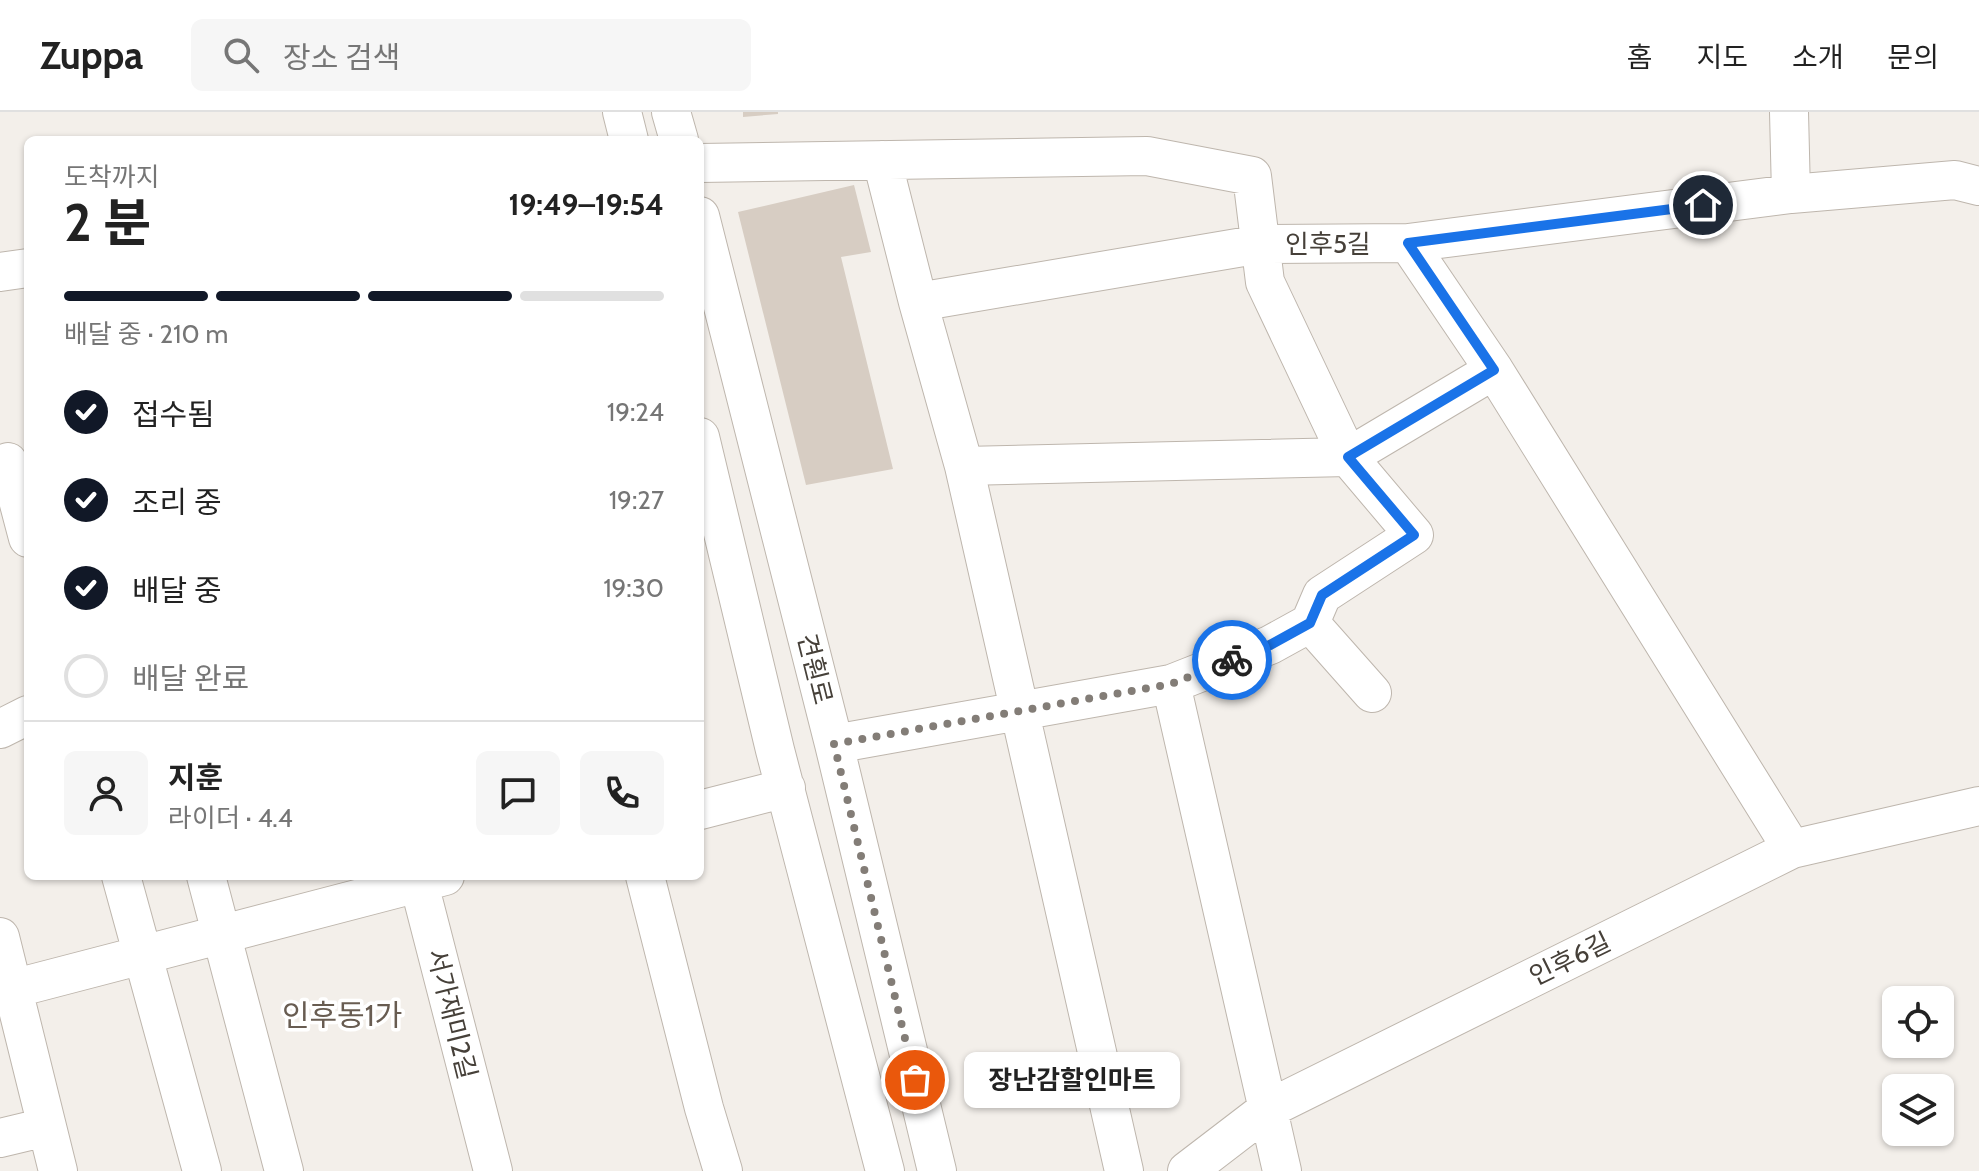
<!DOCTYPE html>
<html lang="ko">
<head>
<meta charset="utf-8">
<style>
	body { margin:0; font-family:Cabin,"Noto Sans KR",sans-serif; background:#f6f6f6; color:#222; height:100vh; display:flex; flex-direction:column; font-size:30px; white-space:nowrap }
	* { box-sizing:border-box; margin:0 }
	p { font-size:26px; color:#767676 }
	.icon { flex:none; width:44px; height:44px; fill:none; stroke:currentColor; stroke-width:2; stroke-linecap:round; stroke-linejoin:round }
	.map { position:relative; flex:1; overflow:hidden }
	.panel { position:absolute; left:24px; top:24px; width:680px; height:744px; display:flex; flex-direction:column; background:#fff; border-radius:12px; box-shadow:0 2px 6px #0004 }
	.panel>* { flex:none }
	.buttons { position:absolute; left:1882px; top:874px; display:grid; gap:16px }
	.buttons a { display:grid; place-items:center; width:72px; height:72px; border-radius:12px; background:#fff; box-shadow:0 2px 6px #0004; font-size:40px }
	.pin { position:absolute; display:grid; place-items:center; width:68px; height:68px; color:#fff; margin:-34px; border:4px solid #fff; border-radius:50%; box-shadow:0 2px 8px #0007 }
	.courier { position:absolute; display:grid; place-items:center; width:80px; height:80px; margin:-40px; border:6px solid #1a73e8; border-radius:50%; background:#fff; color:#222; box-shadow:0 2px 10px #0007 }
	.bubble { position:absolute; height:56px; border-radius:12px; background:#fff; box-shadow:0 2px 6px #0004; font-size:26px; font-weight:700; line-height:56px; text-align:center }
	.overview em { font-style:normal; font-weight:700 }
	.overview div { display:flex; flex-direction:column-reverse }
	.overview { display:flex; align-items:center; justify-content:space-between; height:136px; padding:0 40px }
	h1 { font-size:52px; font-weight:700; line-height:60px }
	.bar { display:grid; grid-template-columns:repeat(4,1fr); gap:12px 8px; align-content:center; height:96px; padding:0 40px }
	.bar i { height:10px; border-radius:6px; background:#e0e0e0 }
	.bar .current { background:#111827 }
	.bar p { grid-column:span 4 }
	.line { display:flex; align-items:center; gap:20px; padding:0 40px; border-top:2px solid #e0e0e0 }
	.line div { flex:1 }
	.round { display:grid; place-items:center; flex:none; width:84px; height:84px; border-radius:12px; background:#f6f6f6 }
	ol { padding:0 40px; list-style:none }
	li { display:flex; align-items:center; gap:24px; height:88px }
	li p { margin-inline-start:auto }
	li .icon { padding:8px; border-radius:50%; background:#111827; color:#fff; stroke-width:4 }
	li:last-child { color:#767676 }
	li i { width:44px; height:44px; border:4px solid #e0e0e0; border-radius:50% }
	header { display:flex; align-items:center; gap:48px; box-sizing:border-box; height:112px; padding:0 40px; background:#fff; border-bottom:2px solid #e0e0e0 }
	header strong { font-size:38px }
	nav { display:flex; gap:44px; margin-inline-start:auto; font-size:28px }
	.search { width:560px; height:72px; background:#f6f6f6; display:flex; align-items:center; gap:20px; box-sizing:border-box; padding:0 28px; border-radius:12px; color:#767676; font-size:30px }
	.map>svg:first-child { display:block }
	.building { fill:#d7cdc3 }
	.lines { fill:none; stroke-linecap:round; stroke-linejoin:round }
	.minor-casing { stroke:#beb6ad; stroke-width:40 }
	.minor { stroke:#fff; stroke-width:38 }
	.done { stroke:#837d77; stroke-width:8; stroke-dasharray:0 14.4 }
	.route { stroke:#1a73e8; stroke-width:10 }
	.labels { text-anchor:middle; stroke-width:7; stroke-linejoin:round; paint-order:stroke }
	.street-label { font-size:26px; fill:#464039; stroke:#fff }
	.quarter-label { font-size:30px; fill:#685c51; stroke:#fff }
</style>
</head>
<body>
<header>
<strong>Zuppa</strong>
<div class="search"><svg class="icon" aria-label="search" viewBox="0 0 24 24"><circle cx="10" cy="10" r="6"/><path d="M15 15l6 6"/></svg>장소 검색</div>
<nav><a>홈</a><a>지도</a><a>소개</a><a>문의</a></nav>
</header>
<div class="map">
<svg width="1979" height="1059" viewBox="0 0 1979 1059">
	<rect width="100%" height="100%" fill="#f3efea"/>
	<path class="building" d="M743 0H778V2L743 5Z
		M854 73 871 140 841 145 893 357 806 373 738 100Z"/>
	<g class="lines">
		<defs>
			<path id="minor" d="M622 0 629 28
				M671 0 679 28
				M1789 0 1791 82
				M882 48 918 190 964 354 1124 1059
				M700 51 1147 44 1252 64 1265 170 1348 345 1414 423 1322 483 1310 511 1270 533 1171 572 834 632
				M700 104 834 632 937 1059
				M1408 131 1494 258 1792 737
				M0 160 28 156
				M918 190 1261 132 1408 131 1791 82 1955 68 1979 74
				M700 325 775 638 885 1059
				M8 350 28 426
				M964 354 1348 345 1494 258
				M1310 511 1372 581
				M1171 572 1282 1059
				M0 617 28 603
				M700 698 786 676
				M121 764 202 1059
				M206 764 284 1059
				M417 764 493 1059
				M645 764 704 996 723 1059
				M0 825 58 1059
				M12 877 445 764
				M0 1026 46 1015
				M1187 1059 1268 997 1792 737 1979 694"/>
		</defs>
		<use href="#minor" class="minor-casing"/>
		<use href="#minor" class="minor"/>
	</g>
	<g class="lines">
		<path class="done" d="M915 968 834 632 1171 572 1232 548"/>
		<path class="route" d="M1232 548 1270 533 1310 511 1322 483 1414 423 1348 345 1494 258 1408 131 1703 93"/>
	</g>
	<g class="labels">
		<g class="street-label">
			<text x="1328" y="141">인후5길</text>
			<text transform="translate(815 557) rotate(76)" y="9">견훤로</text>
			<text transform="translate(1570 847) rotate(-26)" y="9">인후6길</text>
			<text transform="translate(452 902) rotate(76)" y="9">서가재미2길</text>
		</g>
		<g class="quarter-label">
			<text x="342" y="914">인후동1가</text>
		</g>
	</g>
</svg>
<div class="buttons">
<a><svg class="icon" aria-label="locate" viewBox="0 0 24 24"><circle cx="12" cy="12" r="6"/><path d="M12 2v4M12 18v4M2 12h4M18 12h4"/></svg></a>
<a><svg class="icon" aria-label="layers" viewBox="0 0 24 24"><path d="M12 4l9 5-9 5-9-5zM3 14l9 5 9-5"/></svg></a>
</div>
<div class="pin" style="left:915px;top:968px;background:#ea580c"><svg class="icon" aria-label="bag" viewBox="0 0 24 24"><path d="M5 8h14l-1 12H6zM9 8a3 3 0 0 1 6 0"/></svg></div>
<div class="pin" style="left:1703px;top:93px;background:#1f2937"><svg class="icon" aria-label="home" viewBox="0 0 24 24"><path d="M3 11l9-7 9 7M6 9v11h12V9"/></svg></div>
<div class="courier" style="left:1232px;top:548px"><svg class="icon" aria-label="bike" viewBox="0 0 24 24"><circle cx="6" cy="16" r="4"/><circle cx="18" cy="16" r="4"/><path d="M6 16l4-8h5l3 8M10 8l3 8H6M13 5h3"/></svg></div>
<div class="bubble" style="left:964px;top:940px;width:216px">장난감할인마트</div>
<section class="panel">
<div class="overview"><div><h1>2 분</h1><p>도착까지</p></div><em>19:49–19:54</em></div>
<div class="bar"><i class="current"></i><i class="current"></i><i class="current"></i><i></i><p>배달 중 · 210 m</p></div>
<ol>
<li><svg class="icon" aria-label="check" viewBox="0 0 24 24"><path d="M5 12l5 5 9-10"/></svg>접수됨<p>19:24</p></li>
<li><svg class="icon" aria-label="check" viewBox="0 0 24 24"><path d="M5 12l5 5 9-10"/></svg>조리 중<p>19:27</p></li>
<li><svg class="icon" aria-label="check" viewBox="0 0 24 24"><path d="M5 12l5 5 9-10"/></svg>배달 중<p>19:30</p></li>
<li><i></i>배달 완료</li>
</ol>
<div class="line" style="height:144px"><a class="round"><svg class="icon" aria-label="person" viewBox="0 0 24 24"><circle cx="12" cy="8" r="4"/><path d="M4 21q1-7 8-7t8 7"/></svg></a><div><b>지훈</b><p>라이더 · 4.4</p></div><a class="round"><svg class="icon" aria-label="chat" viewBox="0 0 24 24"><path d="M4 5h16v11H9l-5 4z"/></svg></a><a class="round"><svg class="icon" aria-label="phone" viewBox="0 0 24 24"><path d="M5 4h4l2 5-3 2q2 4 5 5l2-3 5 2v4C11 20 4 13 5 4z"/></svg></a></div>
</section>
</div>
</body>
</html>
